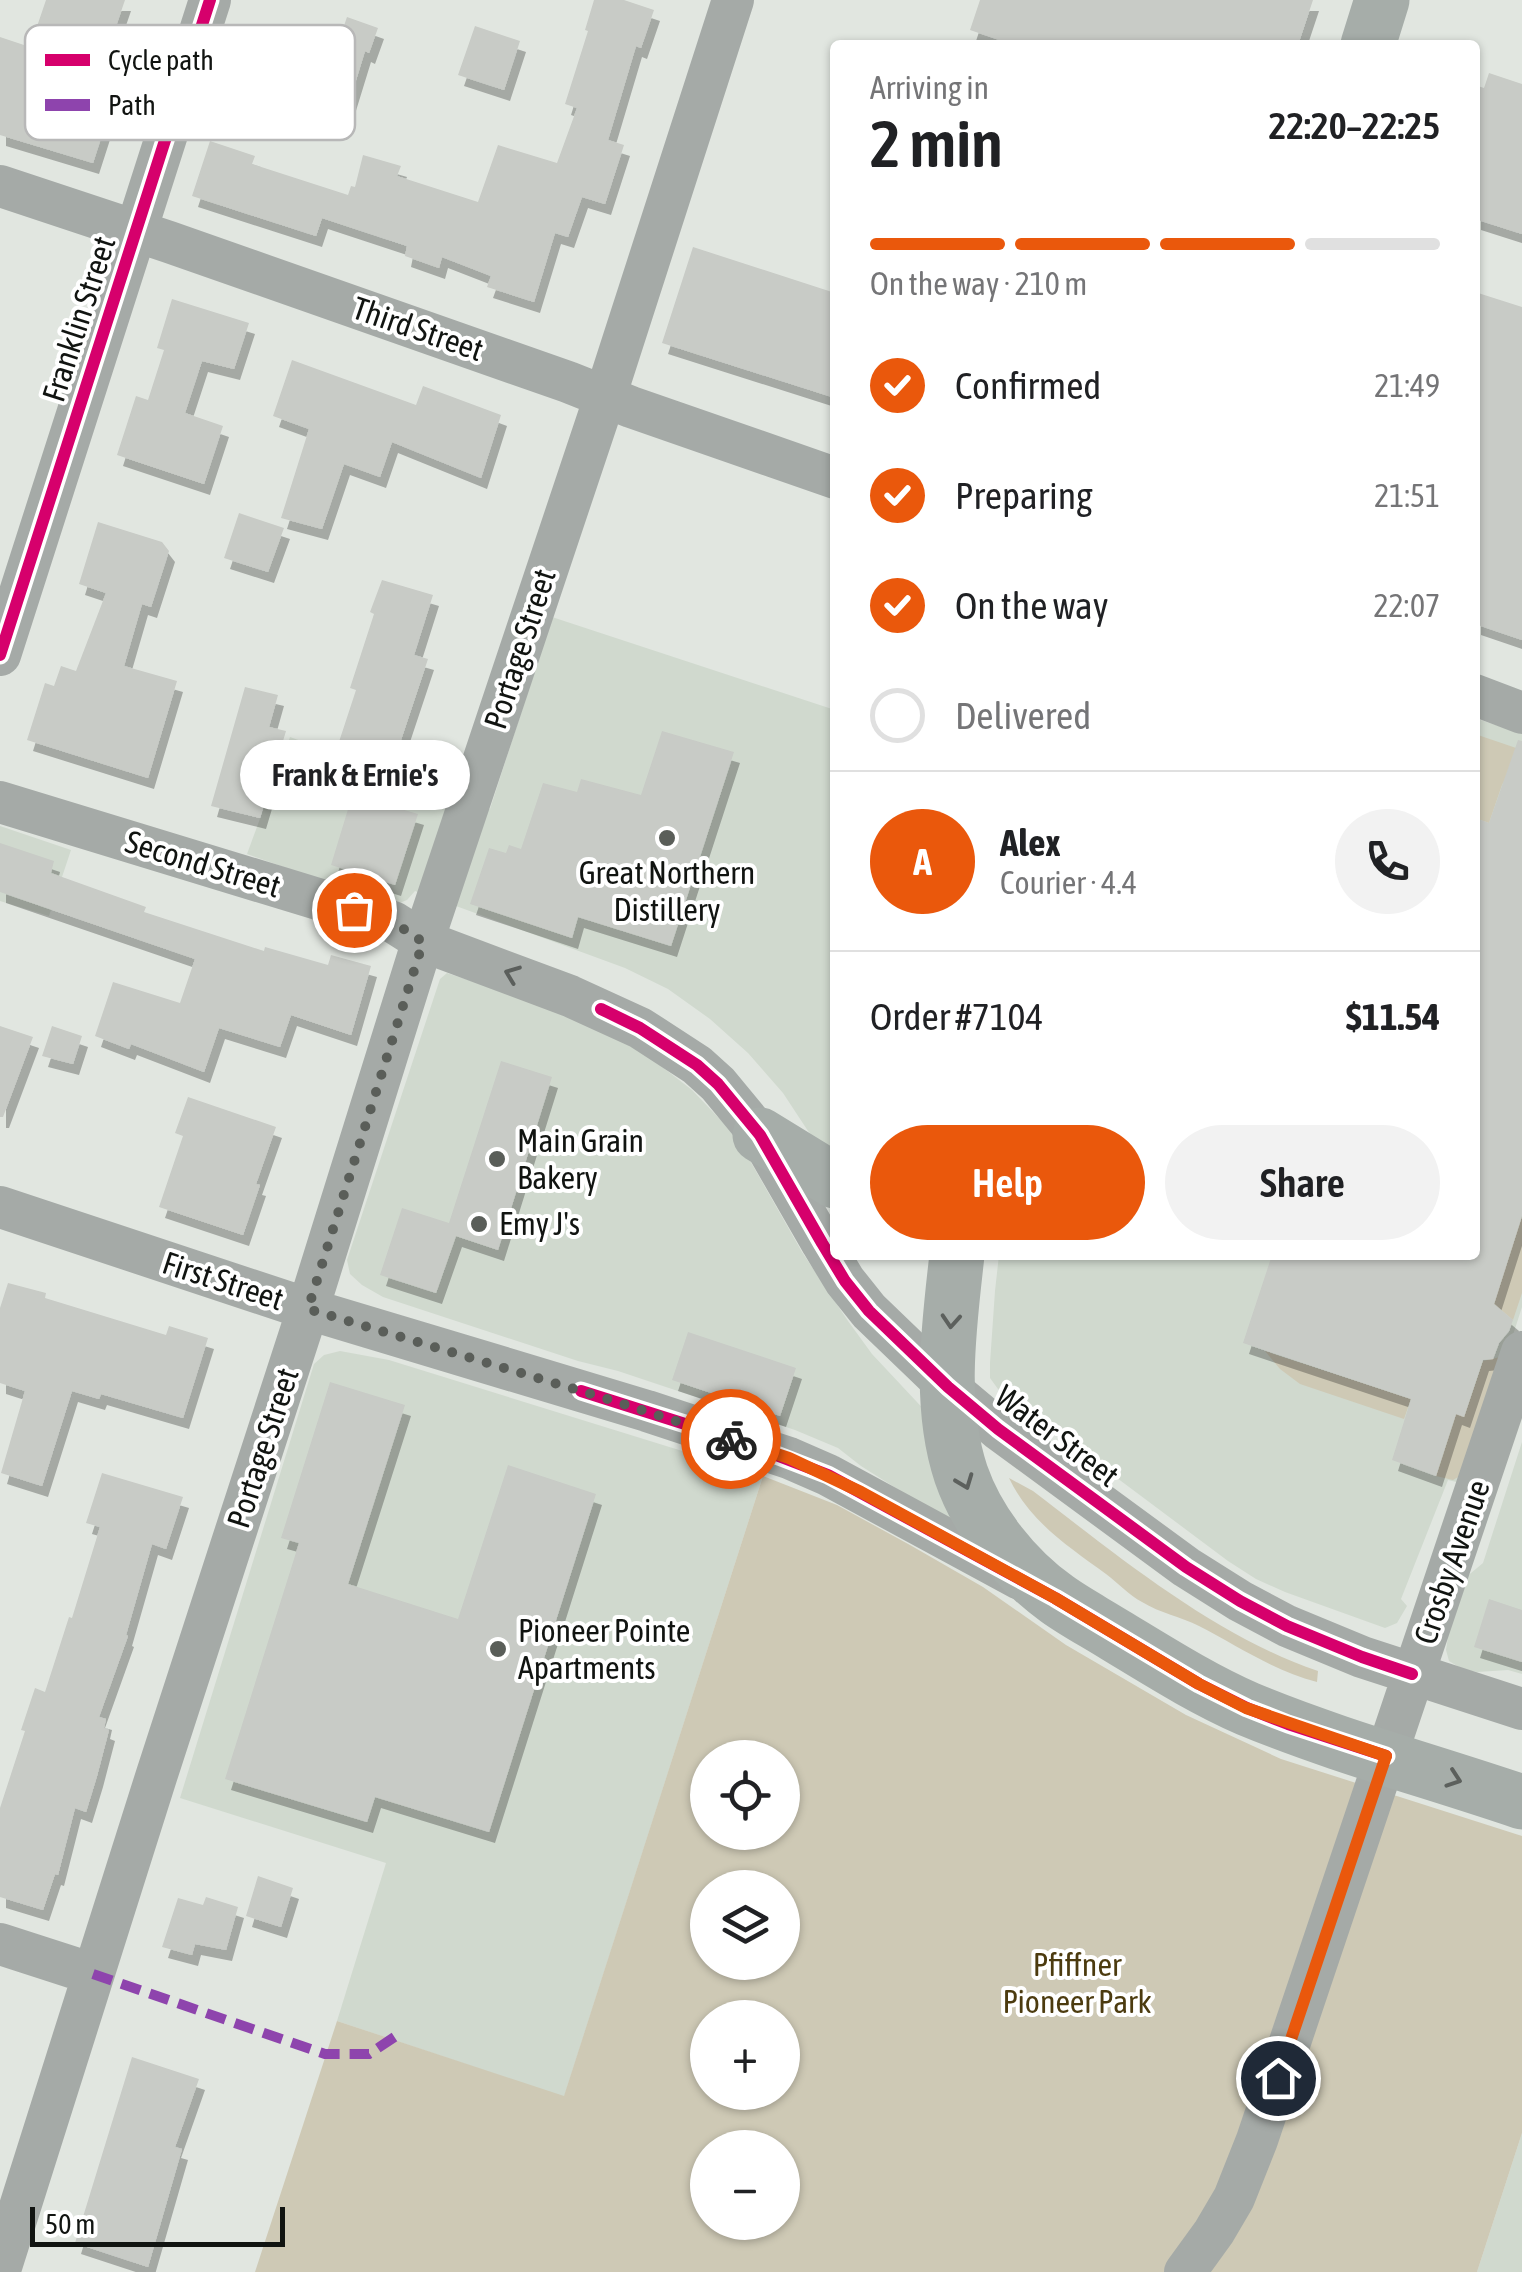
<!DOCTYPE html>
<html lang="en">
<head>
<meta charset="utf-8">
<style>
	body { margin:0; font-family:"Asap Condensed",sans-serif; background:#f2f2f2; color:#202124; height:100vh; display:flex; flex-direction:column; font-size:38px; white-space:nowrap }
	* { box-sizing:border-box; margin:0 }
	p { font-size:32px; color:#757577 }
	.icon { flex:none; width:55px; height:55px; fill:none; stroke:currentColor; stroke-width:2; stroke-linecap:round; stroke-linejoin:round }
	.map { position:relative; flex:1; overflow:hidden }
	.drawer { position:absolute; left:830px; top:40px; width:650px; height:1220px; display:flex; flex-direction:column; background:#fff; border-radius:10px; box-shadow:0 2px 8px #0004 }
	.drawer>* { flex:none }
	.tools { position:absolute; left:690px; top:1740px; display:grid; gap:20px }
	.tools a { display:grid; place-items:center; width:110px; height:110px; border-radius:50%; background:#fff; box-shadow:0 2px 8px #0004; font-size:50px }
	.scale { position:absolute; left:30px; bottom:25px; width:255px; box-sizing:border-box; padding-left:10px; border:5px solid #111411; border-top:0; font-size:28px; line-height:35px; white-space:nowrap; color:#111411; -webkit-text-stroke:8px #fff; paint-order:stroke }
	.pin { position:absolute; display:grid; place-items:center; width:85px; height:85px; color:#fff; margin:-42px; border:5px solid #fff; border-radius:50%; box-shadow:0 2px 10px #0007 }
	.courier { position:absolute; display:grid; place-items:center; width:100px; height:100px; margin:-50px; border:8px solid #ea580c; border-radius:50%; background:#fff; color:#222; box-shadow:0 2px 12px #0007 }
	.bubble { position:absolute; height:70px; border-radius:35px; background:#fff; box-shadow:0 2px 8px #0004; font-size:32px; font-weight:600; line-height:70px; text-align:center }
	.summary em { font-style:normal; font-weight:600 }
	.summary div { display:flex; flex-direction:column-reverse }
	.summary { display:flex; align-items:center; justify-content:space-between; height:170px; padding:0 40px }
	h1 { font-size:65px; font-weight:600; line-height:75px }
	.bar { display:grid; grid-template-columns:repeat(4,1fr); gap:15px 10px; align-content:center; height:120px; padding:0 40px }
	.bar i { height:12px; border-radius:8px; background:#e0e0e0 }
	.bar .on { background:#ea580c }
	.bar p { grid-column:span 4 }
	.line { display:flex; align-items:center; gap:25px; padding:0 40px; border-top:2px solid #e0e0e0 }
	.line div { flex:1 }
	.round { display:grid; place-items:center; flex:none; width:105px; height:105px; border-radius:52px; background:#f2f2f2 }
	ol { padding:0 40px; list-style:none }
	li { display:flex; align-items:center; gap:30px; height:110px }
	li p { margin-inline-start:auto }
	li .icon { padding:10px; border-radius:50%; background:#ea580c; color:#fff; stroke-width:4 }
	li:last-child { color:#757577 }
	li i { width:55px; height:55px; border:5px solid #e0e0e0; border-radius:50% }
	.primary-button { display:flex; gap:20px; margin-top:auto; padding:20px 40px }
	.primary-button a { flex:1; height:115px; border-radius:60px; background:#ea580c; color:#fff; font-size:40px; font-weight:600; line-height:115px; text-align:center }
	.primary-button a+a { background:#f2f2f2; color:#202124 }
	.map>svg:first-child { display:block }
	.built { fill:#d0d9ce }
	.green { fill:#cec9b5; fill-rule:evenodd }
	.building { fill:#c8cbc6; filter:url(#shadow) }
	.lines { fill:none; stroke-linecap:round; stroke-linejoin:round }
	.minor { stroke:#a5aaa7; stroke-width:42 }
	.major { stroke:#a6ada9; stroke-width:55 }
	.quiet { stroke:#8e44ad; stroke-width:10; stroke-dasharray:20 10; stroke-linecap:butt }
	.cycleway-casing { stroke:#fff; stroke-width:19 }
	.cycleway { stroke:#d6006c; stroke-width:12 }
	.oneway { stroke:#5b5f5c }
	.oneway2 { stroke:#5c605d }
	.done { stroke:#5a5e59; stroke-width:10; stroke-dasharray:0 18 }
	.route { stroke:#ea580c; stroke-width:12 }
	.poi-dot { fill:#5a5e59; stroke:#fff; stroke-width:4 }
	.labels { text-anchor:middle; stroke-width:8; stroke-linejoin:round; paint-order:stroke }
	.street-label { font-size:32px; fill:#111411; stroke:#fff }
	.poi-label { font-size:32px; fill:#111411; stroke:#fff; text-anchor:start }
	.park-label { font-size:32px; fill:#4c3b0f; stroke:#fff }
	.key { fill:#fff; stroke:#b8b8b8; stroke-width:2.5 }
	.key-label { font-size:28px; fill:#111411 }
</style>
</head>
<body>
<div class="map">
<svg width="1522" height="2272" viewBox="0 0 1522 2272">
	<defs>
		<filter id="shadow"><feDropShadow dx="6" dy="11" stdDeviation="0" flood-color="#0004"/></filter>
	</defs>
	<rect width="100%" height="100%" fill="#e1e6e0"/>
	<path class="built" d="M552 617 835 710V1156L826 1151 808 1131 783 1093 748 1053 710 1019 668 989 625 968 415 891 407 900 397 904 369 897 247 854 290 737 490 809Z
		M1475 718 1522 734V1307L1465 1484 1448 1480 1401 1599 1407 1606 1397 1623 1385 1628 1285 1592 1256 1579 1228 1561 998 1389 990 1378V1363L995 1291 999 1255H1475Z
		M0 826 71 850 49 916 0 901Z
		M447 973 559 1010 634 1045 692 1090 736 1136 802 1252 848 1321 872 1354 931 1417 986 1545 861 1466 838 1448 795 1430 618 1371 578 1361 383 1297 362 1285 350 1274 347 1260 440 979Z
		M340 1351 389 1360 763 1476 564 2097 337 2021 386 1863 180 1798 314 1364 324 1355Z
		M1522 1442V1674L1508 1670 1477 1672 1462 1669 1449 1661 1446 1650 1452 1610 1465 1578 1483 1563Z
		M1522 2133V2272H1477Z"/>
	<path class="green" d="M1475 734 1522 750 1502 785 1489 823 1475 818Z
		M1522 1216V1293L1513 1320 1494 1304Z
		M1265 1351 1411 1399 1404 1419 1300 1384 1280 1369Z
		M1500 1357 1460 1476 1453 1480 1436 1476 1456 1414 1464 1416 1483 1361Z
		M763 1476 837 1505 910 1545 983 1587 1066 1645 1186 1715 1281 1759 1522 1836V2133L1477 2272H255L337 2021 564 2096ZM708 1758H782V1832H708ZM708 1888H782V1962H708ZM708 2018H782V2092H708ZM708 2148H782V2222H708Z
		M1009 1478 1033 1491C1118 1556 1216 1637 1318 1671L1317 1682C1274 1671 1238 1646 1199 1626 1181 1617 1160 1613 1142 1602 1129 1595 1118 1583 1106 1574 1069 1547 1029 1521 1009 1478Z"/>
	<path class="building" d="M46 0H125L103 64 108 66 96 102 111 107 93 163 0 135V37L30 47Z
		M594 0H624L654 10 641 48 636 46 608 140 624 145 605 204 582 197 568 237 555 233 534 302 487 287 491 276 442 257 439 268 405 256 407 246 322 218 316 236 192 196 210 141 255 156 252 164 348 195 351 186 355 187 363 155 401 166 397 176 478 202 498 145 557 163 577 108 565 104 588 31 585 30Z
		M980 0H1313L1298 45H1014L970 30Z
		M347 17 378 28 369 53 365 51 341 129 302 117 314 77 325 81Z
		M475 26 520 41 504 90 458 75Z
		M1489 73 1522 84V234L1475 219V85L1484 88Z
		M693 247 835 293V398L662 343Z
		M1475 292 1522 307V640L1475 624Z
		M172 299 249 323 234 369 202 361 185 413 223 426 204 484 117 455 136 396 148 400 164 350 157 348Z
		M292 360 416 405 423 386 501 415 481 478 392 442 380 477 344 464 322 529 281 518 309 429 273 416Z
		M239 513 284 528 268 572 224 558Z
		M98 522 162 542 169 551 151 607 142 604 124 666 177 681 148 778 27 740 45 683 54 686 61 666 76 671 106 593 79 584Z
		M382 580 433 595 414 655 428 659 401 740 409 742 391 806 418 814 395 885 331 865 363 760 336 751 356 690 350 688 374 614 370 612Z
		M245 687 278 695 269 727 286 731 260 818 211 806Z
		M662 731 734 752 671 946 578 917 572 938 470 904 489 848 506 853 509 845 521 849 543 783 577 792 581 779 641 795Z
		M1518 740 1522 741V1216L1494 1304 1513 1320 1509 1331 1499 1343 1493 1359 1483 1360 1464 1417 1456 1414 1436 1476 1392 1460 1411 1399 1243 1343 1272 1255H1475V818L1489 823Z
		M0 843 54 861 51 873 146 907 144 912 264 951 265 947 328 965 331 955 371 966 351 1035 291 1015 280 1047 219 1028 204 1072 131 1044 129 1049 95 1036 113 982 180 1003 195 959 0 892Z
		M0 1026 33 1037 3 1117H0Z
		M52 1026 82 1036 73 1064 42 1056Z
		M501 1061 552 1077 498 1250 456 1236 436 1293 380 1275 402 1208 449 1223Z
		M188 1097 276 1127 256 1184 260 1185 243 1235 159 1207 183 1136 175 1133Z
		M8 1283 46 1293 45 1298 166 1335 169 1326 208 1338 183 1418 101 1394 99 1399 72 1391 42 1486 1 1473 25 1391 0 1383V1308Z
		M688 1332 796 1368 780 1416 672 1380Z
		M330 1382 405 1405 348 1584 458 1619 508 1465 596 1494 489 1832 375 1797 367 1822 225 1779 299 1543 281 1538Z
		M102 1473 183 1497 166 1549 152 1544 126 1635 128 1636 99 1717 106 1719 104 1728 109 1730 97 1776 86 1812 75 1808 58 1875 55 1874 43 1910 0 1897V1808L25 1731 21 1730 35 1688 45 1692 69 1617 72 1618 100 1527 86 1523Z
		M1489 1599 1522 1610V1662L1474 1647Z
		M258 1876 293 1888 281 1927 246 1916Z
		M206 1897 238 1907 226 1950 195 1944 192 1955 162 1947 178 1898 203 1905Z
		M132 2057 199 2079 175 2147 182 2149 148 2267 75 2243Z"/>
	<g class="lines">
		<path class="minor" d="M0 186 169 242 568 382 631 407 835 478
			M0 655 210 0
			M1475 695 1522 713
			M0 802 393 922 423 941 570 996 640 1028 697 1065 718 1084 760 1135 822 1243 845 1281 869 1311 948 1387 998 1429 1186 1567 1240 1601 1287 1626 1362 1657 1522 1709
			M0 1207 308 1309 647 1411 789 1458 828 1475 1020 1579
			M0 1944 93 1974
			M0 2270 157 1774 308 1309 419 953 605 397 733 0
			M1185 2272 1214 2232 1234 2198 1257 2140 1522 1352"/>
		<path class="major" d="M1368 45 1382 0
			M760 1135 835 1181
			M957 1255C949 1326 938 1405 961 1474 978 1523 1015 1569 1057 1599 1075 1612 1096 1623 1115 1635 1158 1661 1202 1689 1248 1709 1337 1746 1431 1771 1522 1802"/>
		<path class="quiet" d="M93 1974 325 2054H369L402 2032"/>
		<defs>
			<path id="cycleway" d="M0 655 210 0
				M601 1009 640 1028 697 1065 718 1084 760 1135 822 1243 845 1281 869 1311 948 1387 998 1429 1186 1567 1240 1601 1287 1626 1362 1657 1412 1674
				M581 1391 745 1443 828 1475 1055 1598 1199 1684 1247 1708 1288 1724 1386 1756"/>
		</defs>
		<use href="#cycleway" class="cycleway-casing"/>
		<use href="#cycleway" class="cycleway"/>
	</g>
	<defs><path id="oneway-chevron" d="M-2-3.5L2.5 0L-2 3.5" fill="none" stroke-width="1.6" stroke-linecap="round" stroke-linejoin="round" transform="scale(2.5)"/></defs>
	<use class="oneway" href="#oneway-chevron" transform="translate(512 974) rotate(-159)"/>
	<g class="oneway2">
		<use href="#oneway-chevron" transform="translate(951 1321) rotate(94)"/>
		<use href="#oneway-chevron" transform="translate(965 1482) rotate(69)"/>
		<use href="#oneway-chevron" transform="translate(1454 1779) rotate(19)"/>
	</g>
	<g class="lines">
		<path class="done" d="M354 910 393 922 423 942 308 1309 614 1401 731 1439"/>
		<path class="route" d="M731 1439 789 1458 861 1492 1055 1598 1199 1684 1246 1708 1386 1756 1278 2078"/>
	</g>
	<g class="poi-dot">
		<circle cx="667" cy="838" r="10"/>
		<circle cx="497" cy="1159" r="10"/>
		<circle cx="479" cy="1224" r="10"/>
		<circle cx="498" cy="1649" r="10"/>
	</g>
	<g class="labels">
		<g class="street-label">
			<text transform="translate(79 319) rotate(-72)" y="11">Franklin Street</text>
			<text transform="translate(418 329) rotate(19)" y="11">Third Street</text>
			<text transform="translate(520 649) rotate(-72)" y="11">Portage Street</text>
			<text transform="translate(203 864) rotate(17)" y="11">Second Street</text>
			<text transform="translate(223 1281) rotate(18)" y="11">First Street</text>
			<text transform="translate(1057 1436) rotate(37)" y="11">Water Street</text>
			<text transform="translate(263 1448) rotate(-72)" y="11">Portage Street</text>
			<text transform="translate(1452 1562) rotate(-71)" y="11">Crosby Avenue</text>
		</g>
		<g class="poi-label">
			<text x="667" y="884" text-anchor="middle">Great Northern<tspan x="667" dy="37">Distillery</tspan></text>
			<text x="517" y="1152">Main Grain<tspan x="517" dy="37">Bakery</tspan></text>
			<text x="499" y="1235">Emy J's</text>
			<text x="518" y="1642">Pioneer Pointe<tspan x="518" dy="37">Apartments</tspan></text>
		</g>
		<g class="park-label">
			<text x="1077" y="1976">Pfiffner<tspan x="1077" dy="37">Pioneer Park</tspan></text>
		</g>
	</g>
	<rect x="25" y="25" width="330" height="115" rx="15" class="key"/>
	<rect x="45" y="54" width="45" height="12" fill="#d6006c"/>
	<rect x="45" y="99" width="45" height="12" fill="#8e44ad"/>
	<g class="key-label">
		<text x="108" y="70">Cycle path</text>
		<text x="108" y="115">Path</text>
	</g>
</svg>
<div class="tools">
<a><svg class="icon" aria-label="locate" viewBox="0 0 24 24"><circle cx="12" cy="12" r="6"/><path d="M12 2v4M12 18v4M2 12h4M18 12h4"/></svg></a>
<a><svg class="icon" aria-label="layers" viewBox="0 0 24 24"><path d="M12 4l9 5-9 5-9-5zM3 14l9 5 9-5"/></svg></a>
<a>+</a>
<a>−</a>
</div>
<div class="scale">50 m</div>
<div class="pin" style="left:354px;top:910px;background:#ea580c"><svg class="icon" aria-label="bag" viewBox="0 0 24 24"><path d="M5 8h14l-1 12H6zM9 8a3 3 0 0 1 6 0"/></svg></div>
<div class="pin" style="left:1278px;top:2078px;background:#1f2937"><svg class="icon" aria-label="home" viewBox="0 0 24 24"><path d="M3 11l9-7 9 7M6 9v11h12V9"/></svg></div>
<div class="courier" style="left:731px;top:1439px"><svg class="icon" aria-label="bike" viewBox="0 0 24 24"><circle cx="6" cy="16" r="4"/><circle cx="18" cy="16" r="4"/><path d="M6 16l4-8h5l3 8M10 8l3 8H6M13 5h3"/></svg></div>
<div class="bubble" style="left:240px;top:740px;width:230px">Frank &amp; Ernie's</div>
<section class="drawer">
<div class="summary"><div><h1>2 min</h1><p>Arriving in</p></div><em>22:20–22:25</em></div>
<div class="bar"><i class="on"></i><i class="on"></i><i class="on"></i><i></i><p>On the way · 210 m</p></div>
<ol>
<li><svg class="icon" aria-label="check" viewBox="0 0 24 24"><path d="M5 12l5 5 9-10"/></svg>Confirmed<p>21:49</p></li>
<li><svg class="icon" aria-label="check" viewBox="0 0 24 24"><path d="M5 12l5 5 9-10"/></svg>Preparing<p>21:51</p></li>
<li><svg class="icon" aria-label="check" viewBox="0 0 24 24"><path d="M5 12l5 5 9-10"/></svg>On the way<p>22:07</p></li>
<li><i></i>Delivered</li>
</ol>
<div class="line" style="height:180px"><b class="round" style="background:#ea580c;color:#fff">A</b><div><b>Alex</b><p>Courier · 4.4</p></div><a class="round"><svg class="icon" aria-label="phone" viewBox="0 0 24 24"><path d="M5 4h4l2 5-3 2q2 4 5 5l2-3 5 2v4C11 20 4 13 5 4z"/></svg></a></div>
<div class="line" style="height:130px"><div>Order #7104</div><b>$11.54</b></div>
<div class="primary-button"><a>Help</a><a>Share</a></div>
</section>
</div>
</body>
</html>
